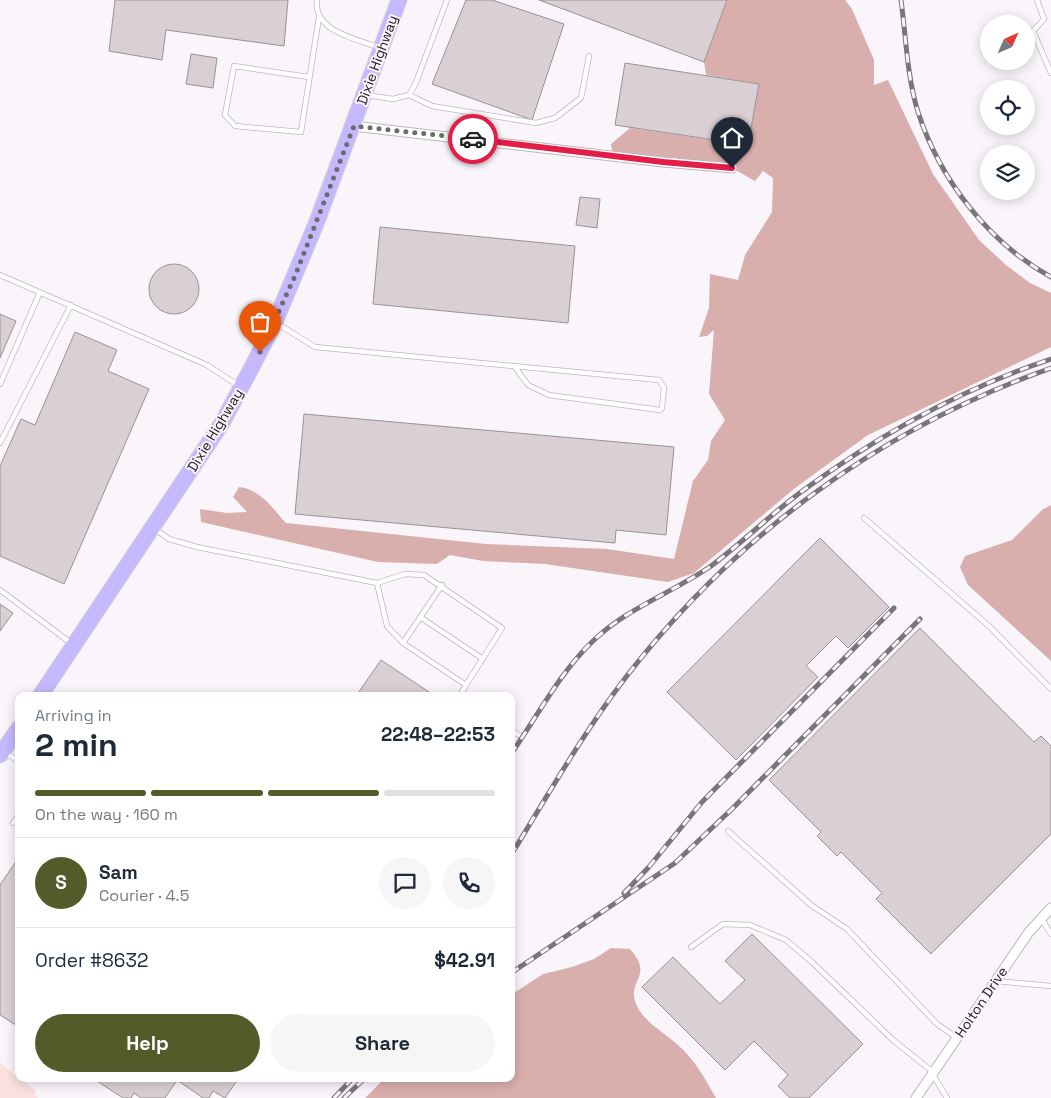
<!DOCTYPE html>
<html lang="en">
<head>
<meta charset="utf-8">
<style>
	body { margin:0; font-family:"Space Grotesk",sans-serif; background:#f6f6f7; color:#1f2937; height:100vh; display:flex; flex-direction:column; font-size:19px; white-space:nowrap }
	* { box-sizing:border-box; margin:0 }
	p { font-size:16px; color:#747a83 }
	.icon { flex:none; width:28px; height:28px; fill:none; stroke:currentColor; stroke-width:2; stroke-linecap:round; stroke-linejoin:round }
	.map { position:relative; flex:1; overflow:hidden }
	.drawer { position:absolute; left:15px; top:692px; width:500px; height:390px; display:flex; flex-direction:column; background:#fff; border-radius:10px; box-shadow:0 2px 12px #0003 }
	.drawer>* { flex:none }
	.needle { width:32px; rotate:45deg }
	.controls { position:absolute; left:980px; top:15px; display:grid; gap:10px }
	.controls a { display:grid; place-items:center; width:55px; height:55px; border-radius:50%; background:#fff; box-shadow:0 2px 12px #0003; font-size:25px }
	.pin { position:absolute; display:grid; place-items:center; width:42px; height:42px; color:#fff; margin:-51px -21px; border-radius:50% 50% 50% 0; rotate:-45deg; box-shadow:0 0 5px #0007 }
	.pin .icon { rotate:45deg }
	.courier { position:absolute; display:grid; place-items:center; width:50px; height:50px; margin:-25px; border:4px solid #e11d48; border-radius:50%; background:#fff; color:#222; box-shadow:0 1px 6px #0007 }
	.overview em { font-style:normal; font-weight:700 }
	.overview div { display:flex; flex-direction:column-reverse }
	.overview { display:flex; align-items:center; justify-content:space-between; height:85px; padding:0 20px }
	h1 { font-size:32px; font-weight:700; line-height:38px }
	.bar { display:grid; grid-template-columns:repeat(4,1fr); gap:8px 5px; align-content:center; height:60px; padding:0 20px }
	.bar i { height:6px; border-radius:4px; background:#e0e1e3 }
	.bar .selected { background:#535b2a }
	.bar p { grid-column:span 4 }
	.line { display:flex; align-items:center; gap:12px; padding:0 20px; border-top:1px solid #e0e1e3 }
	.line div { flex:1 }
	.round { display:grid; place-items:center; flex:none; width:52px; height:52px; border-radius:26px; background:#f6f6f7 }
	.button { display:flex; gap:10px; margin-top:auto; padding:10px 20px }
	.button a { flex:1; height:58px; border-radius:30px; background:#535b2a; color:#fff; font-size:20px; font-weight:700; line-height:58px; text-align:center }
	.button a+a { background:#f6f6f7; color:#1f2937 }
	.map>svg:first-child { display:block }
	.green { fill:#fbe0dd }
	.forest { fill:#d8afac }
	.building { fill:#dad0d4; stroke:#9a9194 }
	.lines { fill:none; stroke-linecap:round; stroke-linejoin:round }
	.lane-casing { stroke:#bdb7be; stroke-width:6 }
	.street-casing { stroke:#bdb7be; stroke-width:11 }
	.primary-casing { stroke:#d3d3d3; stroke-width:17 }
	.lane { stroke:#fff; stroke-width:4.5 }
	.street { stroke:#fff; stroke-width:9 }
	.primary { stroke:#c6b8fe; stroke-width:15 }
	.rail-casing { stroke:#79767a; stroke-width:5 }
	.rail { stroke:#faf4fb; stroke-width:3; stroke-dasharray:9; stroke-linecap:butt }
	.done { stroke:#6e6b6f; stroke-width:5; stroke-dasharray:0 9 }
	.route { stroke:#e11d48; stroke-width:6 }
	.labels { text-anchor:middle; stroke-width:4; stroke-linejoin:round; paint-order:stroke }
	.street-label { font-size:14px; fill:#232123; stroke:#faf4fb }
</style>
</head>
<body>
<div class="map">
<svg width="1051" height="1098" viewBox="0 0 1051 1098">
	<rect width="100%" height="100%" fill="#faf4fb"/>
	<path class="green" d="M0 1063 36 1091 34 1095 39 1098H0Z"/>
	<path class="forest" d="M727 0H845L852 9 874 60V85L888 80 933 174 979 240 1006 265 1030 283 1051 293V347L868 435 795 488 694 573 668 582 545 564 483 561 450 555 437 564 378 562 201 522 200 509 227 513 247 512 233 497 239 487C260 489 273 509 286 523L486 544 607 549 674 559 693 481 708 460 711 441 725 420 709 394 714 330 707 336 699 337 709 308 710 274 738 280 745 255 772 212 773 178 763 171 755 181 732 168 613 155 611 144 630 128 748 145 759 84 706 75 704 62Z
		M1051 505V661L968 585 960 567 965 556 1012 540 1042 510Z
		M611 948 630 949C656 978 623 980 638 1008 647 1024 665 1033 678 1045 695 1060 705 1079 716 1098H365L384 1079H511V995L543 974 572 967 594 959Z"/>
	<path class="building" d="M115 0H288L284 46 166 30 162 60 109 51Z
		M466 0H492L564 24 532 120 432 84Z
		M539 0H727L704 62Z
		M191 54 217 58 213 88 186 84Z
		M625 63 759 84 748 145 615 125Z
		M580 197 600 199 597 228 576 225Z
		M380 227 575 246 568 323 373 304Z
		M149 289a25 25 0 1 1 50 0a25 25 0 1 1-50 0Z
		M0 314 16 321 0 358Z
		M75 332 117 350 108 371 149 389 64 584 0 556V466L21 419 35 425Z
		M304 414 674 447 666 535 616 530 615 543 295 514Z
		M820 538 889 607 848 648 836 636 806 666 818 677 736 760 667 692Z
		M0 604 13 613 0 631Z
		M920 628 1034 742 1041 736 1051 746V834L931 954 876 899 882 893 841 852 837 856 817 836 821 832 769 780Z
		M381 660 435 696H356Z
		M19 857V1027L0 1015V885Z
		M752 934 863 1044 809 1098H790L778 1086 788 1075 754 1041 725 1070 642 987 673 957 720 1004 745 980 725 961Z
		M94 1079H238L225 1098 213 1091 209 1098H203L177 1080 165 1098H141L134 1093 131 1098H123Z"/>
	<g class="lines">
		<defs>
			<path id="lane" d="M317 0C313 31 356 39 378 47
				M1037 0 1044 19 1033 31 1051 73
				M309 77 234 66 225 115 235 126 301 132 319 17
				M366 95 393 99 409 95 415 85 447 0
				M409 95 432 106 536 123 555 118 581 98 589 56
				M0 275 207 365 239 386
				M278 324 315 347 659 380 664 388 662 408 660 410 549 395 528 385 515 367
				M0 384 40 292
				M0 443 71 305
				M864 518 989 626 1051 689
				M155 529 169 539 197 547 377 583 405 574 424 575 502 628 466 685 403 643 387 626 377 583
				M0 590 71 643
				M420 617 483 659
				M403 643 442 585
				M463 696 460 695 466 685
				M511 730 519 735
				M5 753 19 761
				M13 823 19 815
				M728 831 811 905 847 929 937 1024 956 1037
				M1041 918 1051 934
				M691 947 723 924 750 925 786 940 812 962 893 1040 933 1072
				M995 981 1051 986
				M933 1075 947 1098"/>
			<path id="street" d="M353 126 663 162 732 168
				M916 1098 1029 932 1051 908"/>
			<path id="primary" d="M40 696 222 423 252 367 275 322 316 224 399 0
				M0 755 19 728"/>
		</defs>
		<use href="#lane" class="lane-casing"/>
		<use href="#street" class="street-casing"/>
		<use href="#primary" class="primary-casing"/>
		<use href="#lane" class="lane"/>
		<use href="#street" class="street"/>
		<use href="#primary" class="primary"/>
		<defs>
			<path id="rail" d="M901 0C906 37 907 77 918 112 940 180 989 243 1051 277
				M511 754C537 717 560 672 593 641 627 608 672 593 711 566 742 543 770 515 801 492 877 436 961 389 1051 359
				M511 855C548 795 583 733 626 677 736 535 882 428 1051 368
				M624 893 648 868 702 802 894 608
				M511 973 675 863 733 808 920 619
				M334 1098 352 1079
				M344 1098 364 1079"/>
		</defs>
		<use href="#rail" class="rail-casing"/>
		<use href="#rail" class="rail"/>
	</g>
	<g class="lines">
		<path class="done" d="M260 352 295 276 354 126 473 139"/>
		<path class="route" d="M473 139 663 162 732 168"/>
	</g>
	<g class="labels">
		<g class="street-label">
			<text transform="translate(377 60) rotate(-70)" y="5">Dixie Highway</text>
			<text transform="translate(215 430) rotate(-59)" y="5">Dixie Highway</text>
			<text transform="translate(981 1002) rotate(-56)" y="5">Holton Drive</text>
		</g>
	</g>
</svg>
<div class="controls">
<a><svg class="needle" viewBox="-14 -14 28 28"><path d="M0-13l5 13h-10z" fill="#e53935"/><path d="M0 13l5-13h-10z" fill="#747a83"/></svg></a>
<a><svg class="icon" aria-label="locate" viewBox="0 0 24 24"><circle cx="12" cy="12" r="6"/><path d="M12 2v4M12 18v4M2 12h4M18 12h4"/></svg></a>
<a><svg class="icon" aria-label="layers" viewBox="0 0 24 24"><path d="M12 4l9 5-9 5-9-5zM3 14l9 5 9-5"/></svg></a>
</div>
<div class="pin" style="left:260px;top:352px;background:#ea580c"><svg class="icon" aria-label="bag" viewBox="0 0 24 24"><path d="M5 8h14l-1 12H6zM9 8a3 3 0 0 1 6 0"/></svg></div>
<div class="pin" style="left:732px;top:168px;background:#1f2937"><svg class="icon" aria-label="home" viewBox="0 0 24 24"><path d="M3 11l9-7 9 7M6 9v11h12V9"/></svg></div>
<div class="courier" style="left:473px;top:139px"><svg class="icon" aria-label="car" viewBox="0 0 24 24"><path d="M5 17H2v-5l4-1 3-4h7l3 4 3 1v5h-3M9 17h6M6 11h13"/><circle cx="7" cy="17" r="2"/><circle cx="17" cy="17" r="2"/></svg></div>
<section class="drawer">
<div class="overview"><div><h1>2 min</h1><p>Arriving in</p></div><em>22:48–22:53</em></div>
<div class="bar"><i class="selected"></i><i class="selected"></i><i class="selected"></i><i></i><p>On the way · 160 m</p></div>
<div class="line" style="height:90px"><b class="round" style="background:#535b2a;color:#fff">S</b><div><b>Sam</b><p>Courier · 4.5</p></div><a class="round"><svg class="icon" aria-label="chat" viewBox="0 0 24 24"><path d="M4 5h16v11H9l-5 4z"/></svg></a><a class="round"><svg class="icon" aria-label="phone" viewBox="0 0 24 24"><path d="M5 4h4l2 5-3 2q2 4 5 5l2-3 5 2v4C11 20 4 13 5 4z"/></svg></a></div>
<div class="line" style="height:65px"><div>Order #8632</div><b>$42.91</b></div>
<div class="button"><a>Help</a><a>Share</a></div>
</section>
</div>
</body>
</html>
